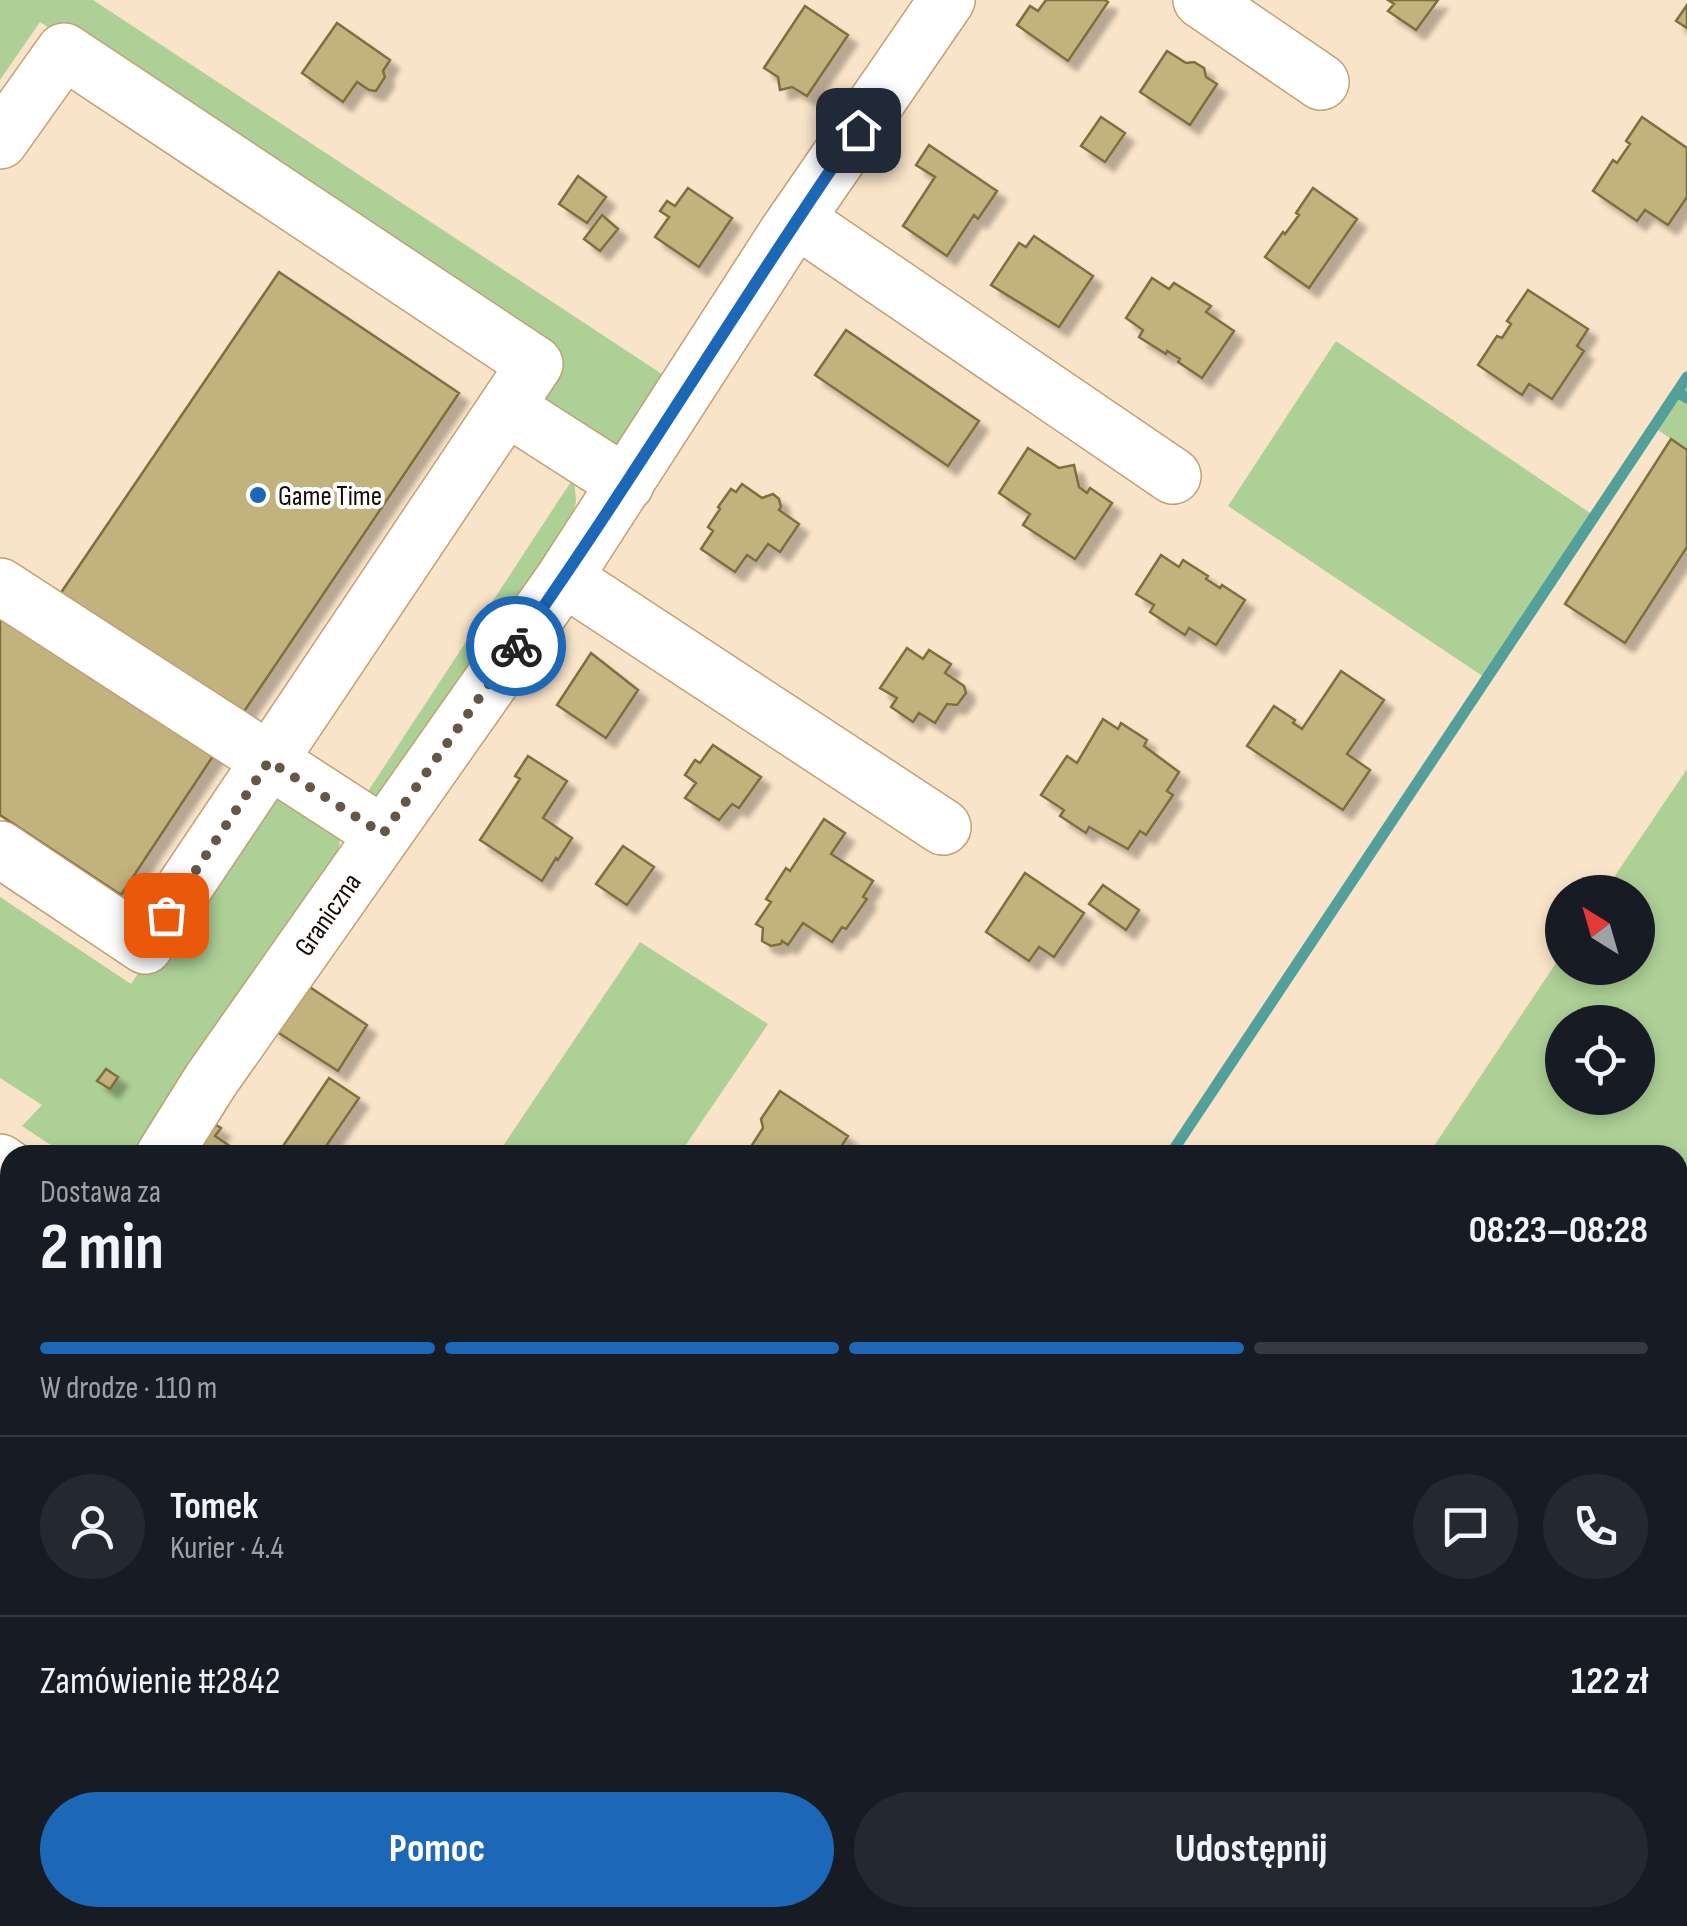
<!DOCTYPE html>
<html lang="pl">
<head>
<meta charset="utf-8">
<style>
	body { margin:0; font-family:"Sofia Sans Condensed",sans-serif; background:#242831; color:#f1f3f6; height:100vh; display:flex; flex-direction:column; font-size:38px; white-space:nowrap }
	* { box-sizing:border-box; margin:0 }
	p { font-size:32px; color:#9ea1a6 }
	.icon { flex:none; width:55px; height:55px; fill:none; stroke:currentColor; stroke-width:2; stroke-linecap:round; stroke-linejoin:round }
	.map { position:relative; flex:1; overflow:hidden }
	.side { position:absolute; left:0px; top:1145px; width:1688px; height:782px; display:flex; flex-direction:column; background:#171b24; border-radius:30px 30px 0 0; box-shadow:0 5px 15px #0003 }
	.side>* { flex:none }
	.needle { width:65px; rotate:323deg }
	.buttons { position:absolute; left:1545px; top:875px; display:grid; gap:20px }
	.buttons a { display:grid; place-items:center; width:110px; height:110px; border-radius:50%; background:#171b24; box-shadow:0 5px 15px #0003; font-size:50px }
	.pin { position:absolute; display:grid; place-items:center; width:85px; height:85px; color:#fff; margin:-42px; border-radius:20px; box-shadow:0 5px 15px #0006 }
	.courier { position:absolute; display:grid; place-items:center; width:100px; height:100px; margin:-50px; border:8px solid #1d67b7; border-radius:50%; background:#fff; color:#222; box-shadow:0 2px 12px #0007 }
	.overview em { font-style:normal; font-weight:700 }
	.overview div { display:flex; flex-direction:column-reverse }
	.overview { display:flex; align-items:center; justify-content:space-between; height:170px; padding:0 40px }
	h1 { font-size:65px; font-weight:700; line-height:75px }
	.bar { display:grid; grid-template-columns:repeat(4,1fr); gap:15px 10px; align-content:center; height:120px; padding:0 40px }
	.bar i { height:12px; border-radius:8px; background:#363941 }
	.bar .selected { background:#1d67b7 }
	.bar p { grid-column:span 4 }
	.line { display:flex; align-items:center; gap:25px; padding:0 40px; border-top:2px solid #363941 }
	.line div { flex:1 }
	.round { display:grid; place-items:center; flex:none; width:105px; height:105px; border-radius:52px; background:#242831 }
	.action { display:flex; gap:20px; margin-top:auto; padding:20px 40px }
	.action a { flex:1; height:115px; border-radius:60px; background:#1d67b7; color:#fff; font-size:40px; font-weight:700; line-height:115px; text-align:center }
	.action a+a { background:#242831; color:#f1f3f6 }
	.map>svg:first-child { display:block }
	.green { fill:#acd096; fill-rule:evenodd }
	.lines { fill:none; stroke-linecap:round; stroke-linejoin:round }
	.stream { stroke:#53a09b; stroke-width:11 }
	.building { fill:#c2b27d; stroke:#7d6f3c; stroke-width:2.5; filter:url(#shadow) }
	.minor-casing { stroke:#c2a073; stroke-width:58 }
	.major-casing { stroke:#c2a073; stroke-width:58 }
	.path { stroke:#91806d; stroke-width:6; stroke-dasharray:5 8; stroke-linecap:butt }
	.minor { stroke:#fff; stroke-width:55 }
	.major { stroke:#fff; stroke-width:55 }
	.done { stroke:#655646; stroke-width:10; stroke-dasharray:0 18 }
	.route { stroke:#1d67b7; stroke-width:12 }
	.poi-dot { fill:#1d67b7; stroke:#fff; stroke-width:4 }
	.labels { text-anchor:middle; stroke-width:8; stroke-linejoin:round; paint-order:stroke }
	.poi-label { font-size:28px; fill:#150900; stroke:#fff; text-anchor:start }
	.street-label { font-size:28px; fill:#150900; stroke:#fff }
</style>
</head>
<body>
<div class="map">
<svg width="1687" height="1926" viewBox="0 0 1687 1926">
	<defs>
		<filter id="shadow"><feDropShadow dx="9" dy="9" stdDeviation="2.5" flood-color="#0004"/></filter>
	</defs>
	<rect width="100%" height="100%" fill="#fae4c9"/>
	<path class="green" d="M0 0H93L668 378 636 440 613 450 543 406 548 358 40 22 0 80Z
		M1336 341 1599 519 1490 681 1228 506Z
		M1687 384V450L1658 430Z
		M574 477 576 502 571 523 393 801 363 799Z
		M1687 769V1805L1678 1819V1155H1428L1562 954V968H1638V892H1604ZM1562 1022H1638V1098H1562Z
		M281 793 340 834 339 855 323 901 137 1155H66L22 1126 42 1105 0 1078V897L131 984 244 818Z
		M640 942 768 1024 679 1155H497Z
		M1055 1918H1104L1117 1926H1053Z
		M1490 1918H1611L1605 1926H1484Z"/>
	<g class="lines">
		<path class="stream" d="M1677 392 1687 377
			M1170 1155 1677 392 1687 398"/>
	</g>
	<path class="building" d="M1046 0H1105L1108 2 1068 61 1017 25 1030 6 1038 11Z
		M1388 0H1438L1416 30 1388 11 1394 4Z
		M1687 5V28L1676 21Z
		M805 6 848 35 807 96 792 87 780 90 778 77 764 68Z
		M337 23 390 60 383 71 385 77 376 91 369 90 357 82 343 102 302 73Z
		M1167 51 1186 63 1194 62 1204 68 1206 77 1217 84 1190 125 1140 92Z
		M1101 117 1125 133 1105 162 1081 146Z
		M1642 117 1687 148V197L1668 225 1645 210 1637 221 1593 191 1613 160 1617 163 1630 144 1626 141Z
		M929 145 997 191 978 219 974 215 947 256 903 226 935 177 916 165Z
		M578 176 606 197 587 223 559 204Z
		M688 188 732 218 699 267 655 237 669 217 660 211 667 201 675 206Z
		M1313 188 1357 219 1309 288 1265 257 1283 232 1285 234 1299 215 1296 213Z
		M602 215 618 229 600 251 584 239Z
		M1034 236 1093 276 1059 327 991 285 1019 243 1026 247Z
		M279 272 459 393 239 719 58 597Z
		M1152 278 1169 289 1174 283 1211 306 1206 312 1234 331 1202 378 1178 362 1180 359 1167 351 1166 354 1139 337 1143 330 1126 318Z
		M1528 290 1588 329 1577 346 1584 351 1552 399 1529 384 1522 395 1478 365 1497 336 1502 338 1511 324 1507 321Z
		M846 330 979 421 948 466 815 375Z
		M1671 439 1687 450V547L1625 643 1565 604Z
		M1028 448 1059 468 1074 465 1079 487 1087 493 1090 488 1112 503 1075 559 1023 525 1030 514 999 493Z
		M742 484 762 498 773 494 779 499 781 507 779 510 799 524 780 552 768 544 756 561 747 555 735 572 701 549 713 531 708 527 720 509 718 507 731 489 736 492Z
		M1161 555 1179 567 1183 560 1208 576 1206 579 1220 588 1222 585 1245 600 1216 645 1189 628 1185 635 1150 612 1154 605 1136 594Z
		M0 603 219 747 121 895 0 815Z
		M907 648 923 659 929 650 951 664 945 673 964 686 966 693 957 705 947 704 935 723 919 713 913 722 891 707 897 698 880 688Z
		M591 653 638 690 606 738 557 705Z
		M1341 671 1384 700 1347 754 1370 770 1343 810 1247 746 1274 706 1295 720 1293 723 1302 729Z
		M1103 719 1118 729 1121 723 1147 740 1144 746 1179 772 1167 791 1173 795 1146 835 1140 831 1128 849 1089 827 1086 833 1060 816 1064 810 1041 795 1067 756 1077 763Z
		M713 745 761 777 739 808 732 804 719 820 685 798 696 783 685 775 695 760 700 763Z
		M528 756 567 781 543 818 572 838 558 860 556 858 542 881 480 840 520 779 515 776Z
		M824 819 845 833 831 854 873 881 863 897 867 899 846 929 842 927 832 942 803 923 788 945 782 941 781 944 771 946 762 941 763 928 756 924 771 902 766 899 786 868 790 871Z
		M623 846 654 867 627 905 596 884Z
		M1025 873 1084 913 1054 957 1039 947 1029 961 986 932Z
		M1103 885 1139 910 1126 930 1089 904Z
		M302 982 367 1025 338 1071 271 1028Z
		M106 1069 118 1077 110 1089 97 1081Z
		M329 1078 359 1098 320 1155H277Z
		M780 1091 848 1136 837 1153 829 1155H768L752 1145 763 1128 761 1119Z
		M210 1121 221 1128 215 1136 243 1155H186Z
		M0 1260 10 1267V1340L0 1333Z
		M1687 1855V1926H1631L1637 1918H1678V1869Z
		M936 1918H959L954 1926Z
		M1324 1918H1366L1372 1921 1369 1926H1319Z"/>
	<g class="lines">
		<defs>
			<path id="minor" d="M1201 0 1321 82
				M0 141 64 51 535 364 145 946 0 849
				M796 219 1173 476
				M506 407 626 484
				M564 578 943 827
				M0 586 383 834
				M164 1155 211 1080 564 578 786 234 947 0
				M730 1926 732 1918"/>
			<path id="major" d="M0 1162 10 1169
				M1145 1918 1158 1926"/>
		</defs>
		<use href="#minor" class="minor-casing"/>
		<use href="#major" class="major-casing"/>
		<path class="path" d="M1209 1918 1221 1926"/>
		<use href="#minor" class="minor"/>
		<use href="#major" class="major"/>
	</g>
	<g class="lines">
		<path class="done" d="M166 915 269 761 383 834 516 646"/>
		<path class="route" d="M516 646C635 478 740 300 858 130"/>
	</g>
	<circle class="poi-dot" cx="258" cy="495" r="10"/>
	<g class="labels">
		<g class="poi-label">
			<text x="278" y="505">Game Time</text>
		</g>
		<g class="street-label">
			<text transform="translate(327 914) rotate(-55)" y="10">Graniczna</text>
		</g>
	</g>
</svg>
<div class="buttons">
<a><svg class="needle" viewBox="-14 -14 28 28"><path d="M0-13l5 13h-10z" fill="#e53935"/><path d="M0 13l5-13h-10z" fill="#9ea1a6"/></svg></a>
<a><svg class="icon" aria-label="locate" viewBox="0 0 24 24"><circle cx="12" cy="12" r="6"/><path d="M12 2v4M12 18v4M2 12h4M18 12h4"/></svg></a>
</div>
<div class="pin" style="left:166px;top:915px;background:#ea580c"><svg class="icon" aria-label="bag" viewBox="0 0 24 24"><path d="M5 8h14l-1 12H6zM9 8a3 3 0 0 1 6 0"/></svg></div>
<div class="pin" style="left:858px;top:130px;background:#1f2937"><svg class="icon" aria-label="home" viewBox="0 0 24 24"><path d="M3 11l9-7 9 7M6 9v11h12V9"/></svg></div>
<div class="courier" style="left:516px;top:646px"><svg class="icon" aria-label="bike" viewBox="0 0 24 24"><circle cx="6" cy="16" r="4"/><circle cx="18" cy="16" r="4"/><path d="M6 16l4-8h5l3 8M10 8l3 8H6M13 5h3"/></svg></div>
<section class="side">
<div class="overview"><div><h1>2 min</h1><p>Dostawa za</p></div><em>08:23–08:28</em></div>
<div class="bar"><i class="selected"></i><i class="selected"></i><i class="selected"></i><i></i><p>W drodze · 110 m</p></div>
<div class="line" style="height:180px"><a class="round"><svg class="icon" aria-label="person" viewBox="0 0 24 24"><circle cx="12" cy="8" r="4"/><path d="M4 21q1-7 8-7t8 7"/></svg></a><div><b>Tomek</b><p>Kurier · 4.4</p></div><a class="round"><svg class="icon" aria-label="chat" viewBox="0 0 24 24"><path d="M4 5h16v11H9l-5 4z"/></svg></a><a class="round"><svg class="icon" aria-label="phone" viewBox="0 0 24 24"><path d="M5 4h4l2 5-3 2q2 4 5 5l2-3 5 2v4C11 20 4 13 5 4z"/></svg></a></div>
<div class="line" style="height:130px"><div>Zamówienie #2842</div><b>122 zł</b></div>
<div class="action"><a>Pomoc</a><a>Udostępnij</a></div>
</section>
</div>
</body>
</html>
